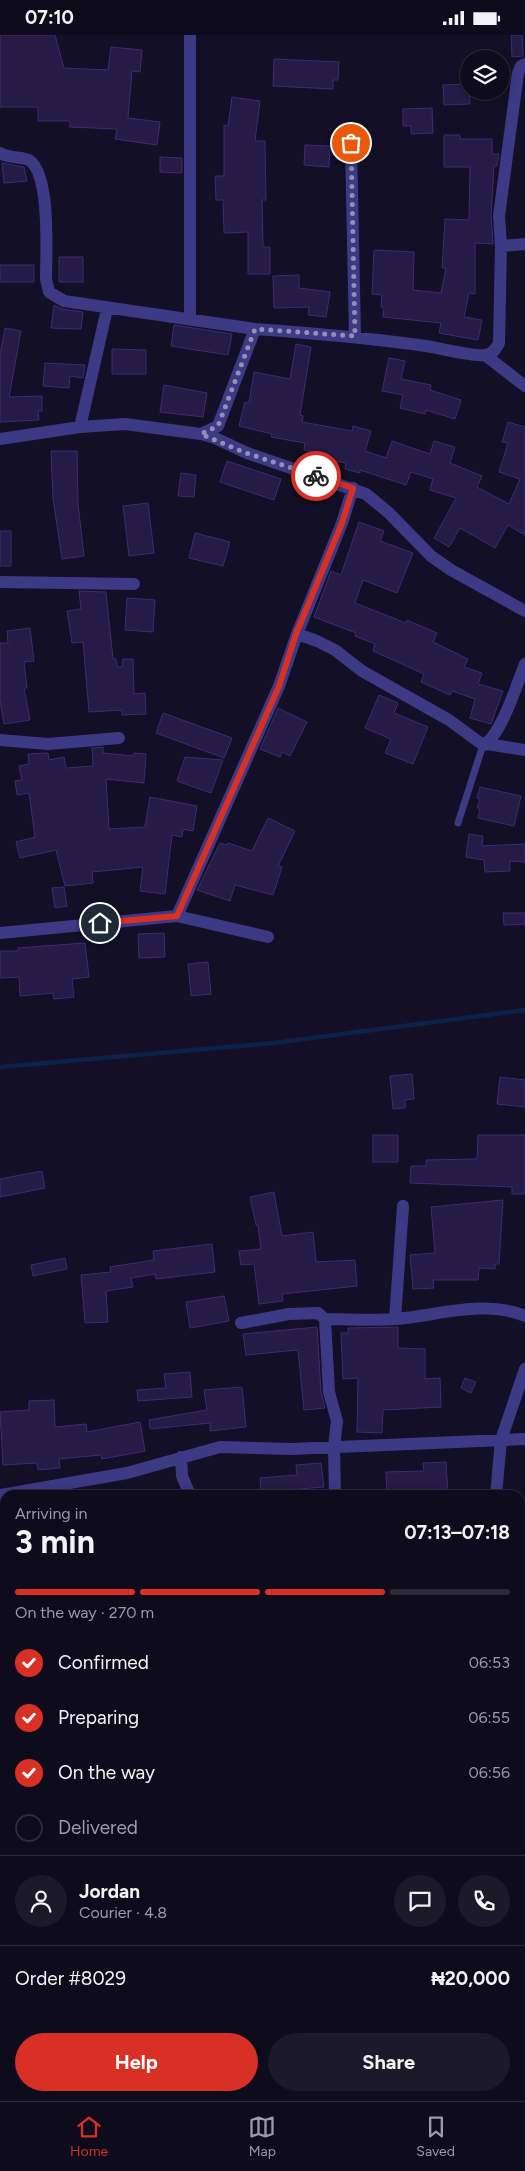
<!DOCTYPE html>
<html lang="en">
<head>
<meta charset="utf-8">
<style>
	body { margin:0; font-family:Figtree,sans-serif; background:#1c1929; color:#f1f3f6; height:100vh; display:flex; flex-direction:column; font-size:19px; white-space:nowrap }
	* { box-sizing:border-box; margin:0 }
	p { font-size:16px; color:#9b9ba3 }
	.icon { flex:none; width:28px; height:28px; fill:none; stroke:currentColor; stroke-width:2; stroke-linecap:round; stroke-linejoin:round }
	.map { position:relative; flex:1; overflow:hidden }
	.drawer { position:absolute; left:0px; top:1455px; width:525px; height:611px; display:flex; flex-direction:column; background:#0e0b1c; border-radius:15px 15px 0 0; box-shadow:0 2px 12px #0003,0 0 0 1px #2e2b3b }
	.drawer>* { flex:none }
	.tools { position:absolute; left:460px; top:15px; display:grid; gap:10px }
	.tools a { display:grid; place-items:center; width:50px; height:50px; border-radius:50%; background:#0e0b1c; box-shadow:0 2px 12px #0003,0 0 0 1px #2e2b3b; font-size:25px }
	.pin { position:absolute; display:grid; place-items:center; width:42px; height:42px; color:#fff; margin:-21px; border:2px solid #fff; border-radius:50%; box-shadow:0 1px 5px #0007 }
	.courier { position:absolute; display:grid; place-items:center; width:50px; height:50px; margin:-25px; border:4px solid #d93025; border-radius:50%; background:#fff; color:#222; box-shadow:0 1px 6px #0007 }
	.overview em { font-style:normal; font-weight:700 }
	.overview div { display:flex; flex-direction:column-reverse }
	.overview { display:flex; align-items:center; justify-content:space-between; height:85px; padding:0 15px }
	h1 { font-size:32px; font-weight:700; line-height:38px }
	.bar { display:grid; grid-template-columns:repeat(4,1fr); gap:8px 5px; align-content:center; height:60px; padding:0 15px }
	.bar i { height:6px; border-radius:4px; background:#2e2b3b }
	.bar .selected { background:#d93025 }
	.bar p { grid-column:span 4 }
	.line { display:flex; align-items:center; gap:12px; padding:0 15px; border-top:1px solid #2e2b3b }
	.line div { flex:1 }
	.round { display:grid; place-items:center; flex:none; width:52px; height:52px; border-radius:26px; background:#1c1929 }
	ol { padding:0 15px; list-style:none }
	li { display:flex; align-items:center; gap:15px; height:55px }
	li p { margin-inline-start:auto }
	li .icon { padding:5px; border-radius:50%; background:#d93025; color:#fff; stroke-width:4 }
	li:last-child { color:#9b9ba3 }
	li i { width:28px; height:28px; border:2px solid #2e2b3b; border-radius:50% }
	.button { display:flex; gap:10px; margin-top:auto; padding:10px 15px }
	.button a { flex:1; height:58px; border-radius:30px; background:#d93025; color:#fff; font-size:20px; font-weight:700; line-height:58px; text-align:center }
	.button a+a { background:#1c1929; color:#f1f3f6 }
	.status { display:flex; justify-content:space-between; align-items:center; height:35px; padding:0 25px; background:#0e0b1c; direction:ltr }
	.status svg { height:14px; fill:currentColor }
	.tabs { display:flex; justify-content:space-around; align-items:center; height:70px; border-top:1px solid #2e2b3b; background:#0e0b1c; font-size:14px; color:#9b9ba3 }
	.tabs a { display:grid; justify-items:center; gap:2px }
	.tabs .selected { color:#d93025 }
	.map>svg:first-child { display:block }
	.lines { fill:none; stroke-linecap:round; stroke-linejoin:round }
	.stream { stroke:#0c2248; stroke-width:4.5 }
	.building { fill:#241b47; stroke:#3b2d73 }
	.lane { stroke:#3d3a85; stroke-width:7 }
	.street { stroke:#3d3a85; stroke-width:12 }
	.done { stroke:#948fb3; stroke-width:5; stroke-dasharray:0 9 }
	.route { stroke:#d93025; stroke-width:6 }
</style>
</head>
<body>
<div class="status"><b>07:10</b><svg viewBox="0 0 49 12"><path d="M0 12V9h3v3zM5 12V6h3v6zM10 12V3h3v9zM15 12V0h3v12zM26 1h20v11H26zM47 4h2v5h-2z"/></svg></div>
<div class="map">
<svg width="525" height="2066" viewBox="0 0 525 2066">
	<rect width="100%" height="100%" fill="#130f26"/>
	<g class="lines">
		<path class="stream" d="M0 1032 274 1008 525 975
			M520 1889 525 1886
			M0 1956H5"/>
	</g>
	<path class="building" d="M0 0H55L64 33 108 35 111 12 142 15 140 37 132 36 128 83 160 87 157 110 115 104 117 94 70 92V86H38V72H0Z
		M511 0H522L523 21 512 22Z
		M274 24 339 27 338 45H333V54L273 51Z
		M469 49 470 69 444 70 443 50Z
		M232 62 260 66 255 106H265L266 165H262L263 212H270V239H248V197L224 198 223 165H216L215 141H224V90L228 91Z
		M432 73 433 98 411 99V91H403V74Z
		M444 100H460V104H492V119H499L497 131H494L491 181 493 209 475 208V259L469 258 464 282 482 285 478 305 439 298 441 288 383 282 384 273 381 272 382 260 372 259 374 215 414 217 413 255 441 258 446 233H442L445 184 469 185 470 132H444Z
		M305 110 330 111 329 132 304 130Z
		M160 122 182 123V138L160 137Z
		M2 128 24 132 27 146 4 148Z
		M59 222H83V247H59Z
		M0 230H34V247H0Z
		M299 240V253L330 257 326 282 308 280 309 272 274 273 273 241Z
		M54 270 62 274 83 277 81 294 51 293Z
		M174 290 232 299 228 320 171 311Z
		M5 293 21 296 9 362 42 361V376H38L39 385 0 387V320Z
		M296 309 311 312 300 380 303 381 302 387 352 396 353 391 371 396 365 416 386 423 392 406 430 419 434 406 455 412 450 428 482 441 477 452 509 469 520 444 499 437 508 408 502 407 508 387 525 392V500L508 490 495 513 460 493 449 512 434 503 456 463 430 455 433 444 411 437 406 450 360 435V438L345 434 346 428 314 422 315 417 304 415 305 408 271 402 272 399 239 391 245 367 249 368 254 337 290 344Z
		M112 314 146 315V339H112Z
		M389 323 405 326 401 344 431 350 430 355 461 365 455 384 426 375 425 379 400 373 403 360 382 356Z
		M45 328 85 330 83 343 70 341 69 353 43 351Z
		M164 350 207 358 203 382 160 377Z
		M51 416H77L78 469 84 521 62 524 53 463Z
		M227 426 281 444 274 465 220 447Z
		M181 438 196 440 194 462 178 461Z
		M148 468 154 518 129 521 123 471Z
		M359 487 384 496 380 506 413 518 397 558 363 545 355 568 406 588 407 585 437 598 433 607 468 624 464 632 482 638 478 649 503 656 491 689 470 683 475 664 452 656 450 660 421 647 424 639 373 616 375 609 355 601 356 598 314 582 331 536 341 540Z
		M0 496H11V531H0Z
		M195 498 230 507 223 531 189 523Z
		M79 556 106 557 113 624H116L117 632H122L123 624H133L134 659 145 658 146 679 122 680V675L89 677 83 607 72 608 67 576 81 574Z
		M127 563 155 565 153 597 125 595Z
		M30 593 34 626 24 627 27 653H24L30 685 4 689 0 665V608H8L7 596Z
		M379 660 398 668 394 678 428 692 413 729 385 718 391 704 365 693Z
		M278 673 307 687 290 721 282 717 280 722 260 714Z
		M163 678 232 703 224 723 156 698Z
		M103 712V718L134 721V718L146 719 144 748 106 744 109 794 145 792 150 762 197 771 193 796 183 794 182 802 172 800 165 859 140 856 143 832 92 837 93 848 65 851 56 815 20 823 16 807 35 802 29 758 17 760 15 746 22 745 19 731 29 729 28 719 48 718 49 725 64 722 66 733 93 731 92 713Z
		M185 722 223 725 211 758 177 746Z
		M480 752 521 761 514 791 478 783 480 773H477L480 764 477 763Z
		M268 783 295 796 278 831 282 832 273 860 235 850 230 866 197 855 220 808 227 810 228 808 252 816Z
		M469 799 483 801 482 811 525 809V827L510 826V836L485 837 484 825 466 822Z
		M64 852 67 871 55 873 52 853Z
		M503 878H525V889L504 890Z
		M164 898 165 922 139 923 138 899Z
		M85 908 89 942 72 944 74 962 54 964 53 958 20 961 19 942 0 943V916H18V913Z
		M208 927 211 959 191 961 188 929Z
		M412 1039 414 1064 405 1065V1073L393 1074 390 1041Z
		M500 1042 525 1045V1072L497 1069Z
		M373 1100H398V1127H373Z
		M478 1100H525V1159H512V1152L410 1148 411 1131H426V1125L477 1124Z
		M42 1136 45 1153 0 1162V1144Z
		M274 1157 282 1201 313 1197 316 1227 355 1225 357 1251 282 1259 283 1266 259 1269 254 1229 241 1230 239 1216 261 1214 258 1190H256L250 1162Z
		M503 1165 499 1229H495V1234L479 1233 478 1245H433L434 1253 413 1254 410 1220 435 1218 431 1172Z
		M212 1209 215 1237 156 1244 155 1239 131 1243 133 1252 106 1256 108 1287 85 1288 81 1240 111 1237 110 1232 154 1225 153 1216Z
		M65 1223 67 1234 33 1241 31 1230Z
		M224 1261 229 1286 190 1293 186 1267Z
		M317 1292 321 1357 325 1373 304 1375 298 1315 246 1320 243 1299Z
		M398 1292V1313L425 1314V1344L440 1343 441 1372 383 1375 382 1398 357 1397 358 1343 343 1344 341 1298H348V1293Z
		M190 1337 192 1362 138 1366 137 1355 166 1353 164 1339Z
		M465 1343 476 1347 471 1358 461 1353Z
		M242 1352 246 1392 210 1396V1388L150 1394 149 1385 207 1375 204 1355Z
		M54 1365 55 1392 86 1389 87 1397 140 1387 145 1416 102 1424 101 1420 59 1424 60 1433 38 1435 37 1428 3 1430 0 1377 29 1375V1366Z
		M446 1427 448 1460H387L386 1437 424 1436 423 1428Z
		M321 1428 324 1452 287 1455V1460H261L260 1443 297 1440 296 1430Z"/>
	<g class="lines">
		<path class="lane" d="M458 788 483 710"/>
		<path class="street" d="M190 0V284
			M351 108 355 301
			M0 118C9 124 21 121 29 125 51 139 46 220 46 244L49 257 64 266 255 294
			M501 211 525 209
			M485 320 525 351
			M80 392 107 274
			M201 399 218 391 255 294C312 298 369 303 426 311 440 313 474 322 486 320 493 319 496 314 499 308L501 211 499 181 518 38 521 31 525 29
			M0 404 80 392 125 389 201 399 215 403 247 418 366 459 389 478 431 521 451 535 525 576
			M0 547 134 549
			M297 599 317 606 335 615 362 636 449 685 483 710C501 702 517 648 525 629
			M0 705 48 709 119 703
			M487 709 525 715
			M177 881 279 651 297 599 342 488 353 453
			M0 898 177 881 268 902
			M325 1284C348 1284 372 1286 395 1284 436 1281 485 1264 525 1281
			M395 1284 403 1171
			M241 1288 289 1279 318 1278 325 1284 329 1357 337 1386 334 1412 335 1460
			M181 1422 182 1441 190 1460
			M0 1460 127 1438 220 1412 291 1414 525 1404
			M496 1460 501 1405 525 1334
			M0 1758 5 1757
			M0 1873 5 1876
			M520 1988 525 1986
			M115 2061 118 2066
			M58 2066 76 2061"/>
	</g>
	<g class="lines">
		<path class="done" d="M316 441 246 418 201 399 218 391 255 294 355 301 351 108"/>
		<path class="route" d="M100 888 177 881 279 651 296 599 342 488 353 453 316 441"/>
	</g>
</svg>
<div class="tools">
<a><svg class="icon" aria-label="layers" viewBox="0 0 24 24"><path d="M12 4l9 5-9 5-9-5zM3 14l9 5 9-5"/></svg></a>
</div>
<div class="pin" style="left:351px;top:108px;background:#ea580c"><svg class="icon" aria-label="bag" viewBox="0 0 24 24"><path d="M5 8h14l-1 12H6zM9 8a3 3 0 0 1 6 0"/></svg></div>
<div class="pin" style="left:100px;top:888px;background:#1f2937"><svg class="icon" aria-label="home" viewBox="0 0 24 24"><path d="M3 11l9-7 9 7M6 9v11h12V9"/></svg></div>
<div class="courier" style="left:316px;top:441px"><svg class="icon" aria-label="bike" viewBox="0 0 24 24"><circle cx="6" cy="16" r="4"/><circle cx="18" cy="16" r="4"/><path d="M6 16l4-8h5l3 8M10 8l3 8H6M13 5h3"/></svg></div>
<section class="drawer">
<div class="overview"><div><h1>3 min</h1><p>Arriving in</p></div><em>07:13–07:18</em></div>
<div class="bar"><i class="selected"></i><i class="selected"></i><i class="selected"></i><i></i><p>On the way · 270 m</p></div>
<ol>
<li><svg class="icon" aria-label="check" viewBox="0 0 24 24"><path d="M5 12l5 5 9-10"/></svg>Confirmed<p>06:53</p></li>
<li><svg class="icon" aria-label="check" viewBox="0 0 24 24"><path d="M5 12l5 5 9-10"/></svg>Preparing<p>06:55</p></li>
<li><svg class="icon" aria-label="check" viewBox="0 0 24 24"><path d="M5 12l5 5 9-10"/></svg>On the way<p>06:56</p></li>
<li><i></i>Delivered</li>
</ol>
<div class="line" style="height:90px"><a class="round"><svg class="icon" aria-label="person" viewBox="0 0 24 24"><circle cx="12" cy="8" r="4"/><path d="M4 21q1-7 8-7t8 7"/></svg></a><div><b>Jordan</b><p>Courier · 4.8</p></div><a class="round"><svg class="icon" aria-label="chat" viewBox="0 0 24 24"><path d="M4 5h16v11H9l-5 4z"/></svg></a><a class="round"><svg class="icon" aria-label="phone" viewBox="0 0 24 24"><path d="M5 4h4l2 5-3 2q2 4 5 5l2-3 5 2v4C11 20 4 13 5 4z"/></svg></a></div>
<div class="line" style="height:65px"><div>Order #8029</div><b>₦20,000</b></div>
<div class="button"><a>Help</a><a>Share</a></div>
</section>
</div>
<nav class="tabs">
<a class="selected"><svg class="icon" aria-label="home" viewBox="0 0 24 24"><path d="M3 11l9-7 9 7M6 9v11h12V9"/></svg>Home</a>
<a><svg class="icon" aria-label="map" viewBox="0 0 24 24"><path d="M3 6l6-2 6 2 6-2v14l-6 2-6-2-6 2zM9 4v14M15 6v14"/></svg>Map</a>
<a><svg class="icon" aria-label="saved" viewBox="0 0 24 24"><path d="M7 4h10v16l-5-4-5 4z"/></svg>Saved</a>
</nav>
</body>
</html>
